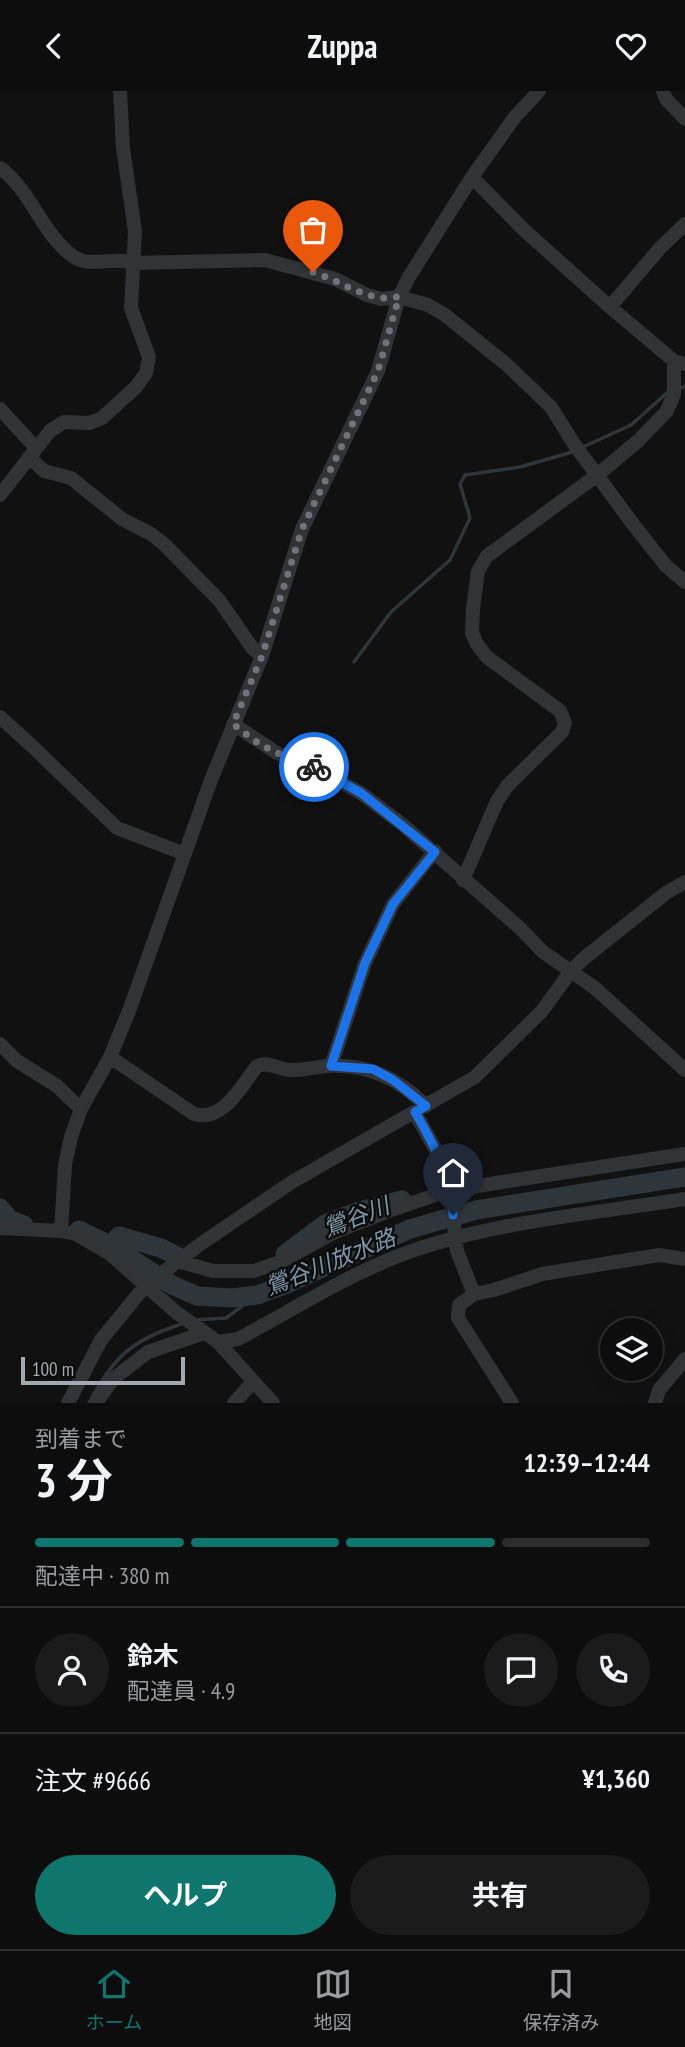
<!DOCTYPE html>
<html lang="ja">
<head>
<meta charset="utf-8">
<style>
	body { margin:0; font-family:"PT Sans Narrow","Noto Sans JP",sans-serif; background:#1b1b1c; color:#f1f3f6; height:100vh; display:flex; flex-direction:column; font-size:26px; white-space:nowrap }
	* { box-sizing:border-box; margin:0 }
	p { font-size:23px; color:#9a9c9e }
	.icon { flex:none; width:38px; height:38px; fill:none; stroke:currentColor; stroke-width:2; stroke-linecap:round; stroke-linejoin:round }
	.map { position:relative; height:1312px; overflow:hidden }
	.side { display:flex; flex-direction:column; background:#0d0d0e; flex:1 }
	.side>* { flex:none }
	.buttons { position:absolute; left:600px; top:1227px; display:grid; gap:14px }
	.buttons a { display:grid; place-items:center; width:63px; height:63px; border-radius:50%; background:#0d0d0e; box-shadow:0 4px 18px #0003,0 0 0 2px #2d2d2e; font-size:35px }
	.scale { position:absolute; left:21px; bottom:18px; width:164px; box-sizing:border-box; padding-left:7px; border:4px solid #a3a8b2; border-top:0; font-size:19px; line-height:24px; white-space:nowrap; color:#a3a8b2; -webkit-text-stroke:5px #0c0c0d; paint-order:stroke }
	.pin { position:absolute; display:grid; place-items:center; width:60px; height:60px; color:#fff; margin:-72px -30px; border-radius:50% 50% 50% 0; rotate:-45deg; box-shadow:0 0 7px #0007 }
	.pin .icon { rotate:45deg }
	.courier { position:absolute; display:grid; place-items:center; width:70px; height:70px; margin:-35px; border:5px solid #1a73e8; border-radius:50%; background:#fff; color:#222; box-shadow:0 2px 9px #0007 }
	.headline em { font-style:normal; font-weight:700 }
	.headline div { display:flex; flex-direction:column-reverse }
	.headline { display:flex; align-items:center; justify-content:space-between; height:119px; padding:0 35px }
	h1 { font-size:46px; font-weight:700; line-height:52px }
	.bar { display:grid; grid-template-columns:repeat(4,1fr); gap:10px 7px; align-content:center; height:84px; padding:0 35px }
	.bar i { height:9px; border-radius:5px; background:#2d2d2e }
	.bar .selected { background:#0f766e }
	.bar p { grid-column:span 4 }
	.line { display:flex; align-items:center; gap:18px; padding:0 35px; border-top:2px solid #2d2d2e }
	.line div { flex:1 }
	.round { display:grid; place-items:center; flex:none; width:74px; height:74px; border-radius:37px; background:#1b1b1c }
	.cta { display:flex; gap:14px; margin-top:auto; padding:14px 35px }
	.cta a { flex:1; height:80px; border-radius:42px; background:#0f766e; color:#fff; font-size:28px; font-weight:700; line-height:80px; text-align:center }
	.cta a+a { background:#1b1b1c; color:#f1f3f6 }
	header { display:flex; justify-content:space-between; align-items:center; height:91px; padding:0 35px; background:#0d0d0e; font-size:32px; font-weight:700 }
	.tabs { display:flex; justify-content:space-around; align-items:center; height:98px; border-top:2px solid #2d2d2e; background:#0d0d0e; font-size:19px; color:#9a9c9e }
	.tabs a { display:grid; justify-items:center; gap:4px }
	.tabs .selected { color:#0f766e }
	.map>svg:first-child { display:block }
	.lines { fill:none; stroke-linecap:round; stroke-linejoin:round }
	.stream { stroke:#2e363b; stroke-width:3.5 }
	.river { stroke:#2e363b; stroke-width:19 }
	.minor { stroke:#323337; stroke-width:14 }
	.done { stroke:#70737a; stroke-width:7; stroke-dasharray:0 12.6 }
	.route { stroke:#1a73e8; stroke-width:9 }
	.labels { text-anchor:middle; stroke-width:5; stroke-linejoin:round; paint-order:stroke }
	.water-label { font-size:23px; font-style:italic; fill:#7d97aa; stroke:#0c0c0d }
</style>
</head>
<body>
<header><svg class="icon" aria-label="back" viewBox="0 0 24 24"><path d="M15 5l-7 7 7 7"/></svg>Zuppa<svg class="icon" aria-label="heart" viewBox="0 0 24 24"><path d="M12 20l-8-8c-3-5 5-10 8-4 3-6 11-1 8 4z"/></svg></header>
<div class="map">
<svg width="685" height="1312" viewBox="0 0 685 1312">
	<rect width="100%" height="100%" fill="#111112"/>
	<g class="lines">
		<path class="stream" d="M676 298 685 296
			M583 356 631 334 669 300
			M354 571 391 521 450 469 470 427 460 393 465 384 520 376 576 360
			M193 1229 226 1227 257 1204
			M89 1312C113 1266 133 1248 182 1233"/>
		<path class="river" d="M0 1117 10 1129 24 1134
			M79 1139 110 1154 172 1194 197 1205 232 1207 257 1204 282 1195 410 1138 476 1119 685 1086
			M110 1154 119 1145 161 1157 177 1165
			M285 1163 325 1133 356 1121 402 1109"/>
		<path class="minor" d="M663 0 666 8 685 28
			M0 77C32 100 42 144 74 166 90 177 115 165 133 172L265 169 335 188 367 204 381 208 399 206 428 214 445 224 506 273 551 316 574 353 633 433 666 475 685 491
			M472 86 523 138 610 216 674 270 685 273
			M610 216 660 157 685 133
			M0 318 36 357
			M29 366 44 380 71 387 122 428 151 443 164 453 219 509 253 558 262 565
			M0 404 50 340 64 331 90 332 102 327 136 296 146 282 149 266 131 217 135 140 123 57 120 0
			M0 626 32 655 117 737 185 763
			M233 633 277 662 303 671 361 702 403 734 521 838 543 861 595 897 685 979
			M463 789 497 710 508 694 562 641 565 632 560 620 487 566 477 553 472 542 473 518 478 480 487 465 596 385 638 350 667 320 674 303V270
			M0 953 17 970 57 995 81 1018
			M110 966 194 1023C223 1032 242 994 257 975 270 970 276 978 289 979 301 980 315 976 327 975 368 973 398 987 426 1015
			M331 975 365 872 393 813 435 760
			M415 1022 443 1072 450 1099 457 1160 474 1203
			M0 1137 61 1140 76 1143 110 1163 177 1222 218 1251 273 1312
			M61 1140 65 1074 71 1046 81 1018 110 966 129 920 211 689 262 565 302 438 378 280 399 206 409 186 472 86 514 27 539 0
			M178 1170 213 1180H254L280 1171 333 1142 386 1121 450 1099 685 1063
			M218 1251 238 1248C291 1220 342 1187 398 1165 486 1131 592 1123 685 1108
			M68 1312 101 1249 145 1195 202 1152 292 1091 475 986 542 920 571 880 583 868 666 802 685 791
			M96 1312 113 1288 148 1261 204 1242
			M234 1312 253 1291
			M512 1312 458 1227 459 1214 474 1203 494 1199 542 1183 659 1164 685 1168
			M655 1312 659 1299 685 1268"/>
	</g>
	<g class="lines">
		<path class="done" d="M313 181C335 188 355 202 377 206 384 208 392 206 399 206L378 280 302 438 262 565 233 633 258 652 277 662 314 676"/>
		<path class="route" d="M314 676 361 702 435 761 393 813 365 872 331 975 373 978 393 989 426 1015 415 1021C436 1057 449 1083 453 1124"/>
	</g>
	<g class="labels">
		<g class="water-label">
			<text transform="translate(356 1126) rotate(-21)" y="8">鶯谷川</text>
			<text transform="translate(330 1171) rotate(-22)" y="8">鶯谷川放水路</text>
		</g>
	</g>
</svg>
<div class="buttons">
<a><svg class="icon" aria-label="layers" viewBox="0 0 24 24"><path d="M12 4l9 5-9 5-9-5zM3 14l9 5 9-5"/></svg></a>
</div>
<div class="scale">100 m</div>
<div class="pin" style="left:313px;top:181px;background:#ea580c"><svg class="icon" aria-label="bag" viewBox="0 0 24 24"><path d="M5 8h14l-1 12H6zM9 8a3 3 0 0 1 6 0"/></svg></div>
<div class="pin" style="left:453px;top:1124px;background:#1f2937"><svg class="icon" aria-label="home" viewBox="0 0 24 24"><path d="M3 11l9-7 9 7M6 9v11h12V9"/></svg></div>
<div class="courier" style="left:314px;top:676px"><svg class="icon" aria-label="bike" viewBox="0 0 24 24"><circle cx="6" cy="16" r="4"/><circle cx="18" cy="16" r="4"/><path d="M6 16l4-8h5l3 8M10 8l3 8H6M13 5h3"/></svg></div>
</div>
<section class="side">
<div class="headline"><div><h1>3 分</h1><p>到着まで</p></div><em>12:39–12:44</em></div>
<div class="bar"><i class="selected"></i><i class="selected"></i><i class="selected"></i><i></i><p>配達中 · 380 m</p></div>
<div class="line" style="height:126px"><a class="round"><svg class="icon" aria-label="person" viewBox="0 0 24 24"><circle cx="12" cy="8" r="4"/><path d="M4 21q1-7 8-7t8 7"/></svg></a><div><b>鈴木</b><p>配達員 · 4.9</p></div><a class="round"><svg class="icon" aria-label="chat" viewBox="0 0 24 24"><path d="M4 5h16v11H9l-5 4z"/></svg></a><a class="round"><svg class="icon" aria-label="phone" viewBox="0 0 24 24"><path d="M5 4h4l2 5-3 2q2 4 5 5l2-3 5 2v4C11 20 4 13 5 4z"/></svg></a></div>
<div class="line" style="height:91px"><div>注文 #9666</div><b>¥1,360</b></div>
<div class="cta"><a>ヘルプ</a><a>共有</a></div>
</section>
<nav class="tabs">
<a class="selected"><svg class="icon" aria-label="home" viewBox="0 0 24 24"><path d="M3 11l9-7 9 7M6 9v11h12V9"/></svg>ホーム</a>
<a><svg class="icon" aria-label="map" viewBox="0 0 24 24"><path d="M3 6l6-2 6 2 6-2v14l-6 2-6-2-6 2zM9 4v14M15 6v14"/></svg>地図</a>
<a><svg class="icon" aria-label="saved" viewBox="0 0 24 24"><path d="M7 4h10v16l-5-4-5 4z"/></svg>保存済み</a>
</nav>
</body>
</html>
